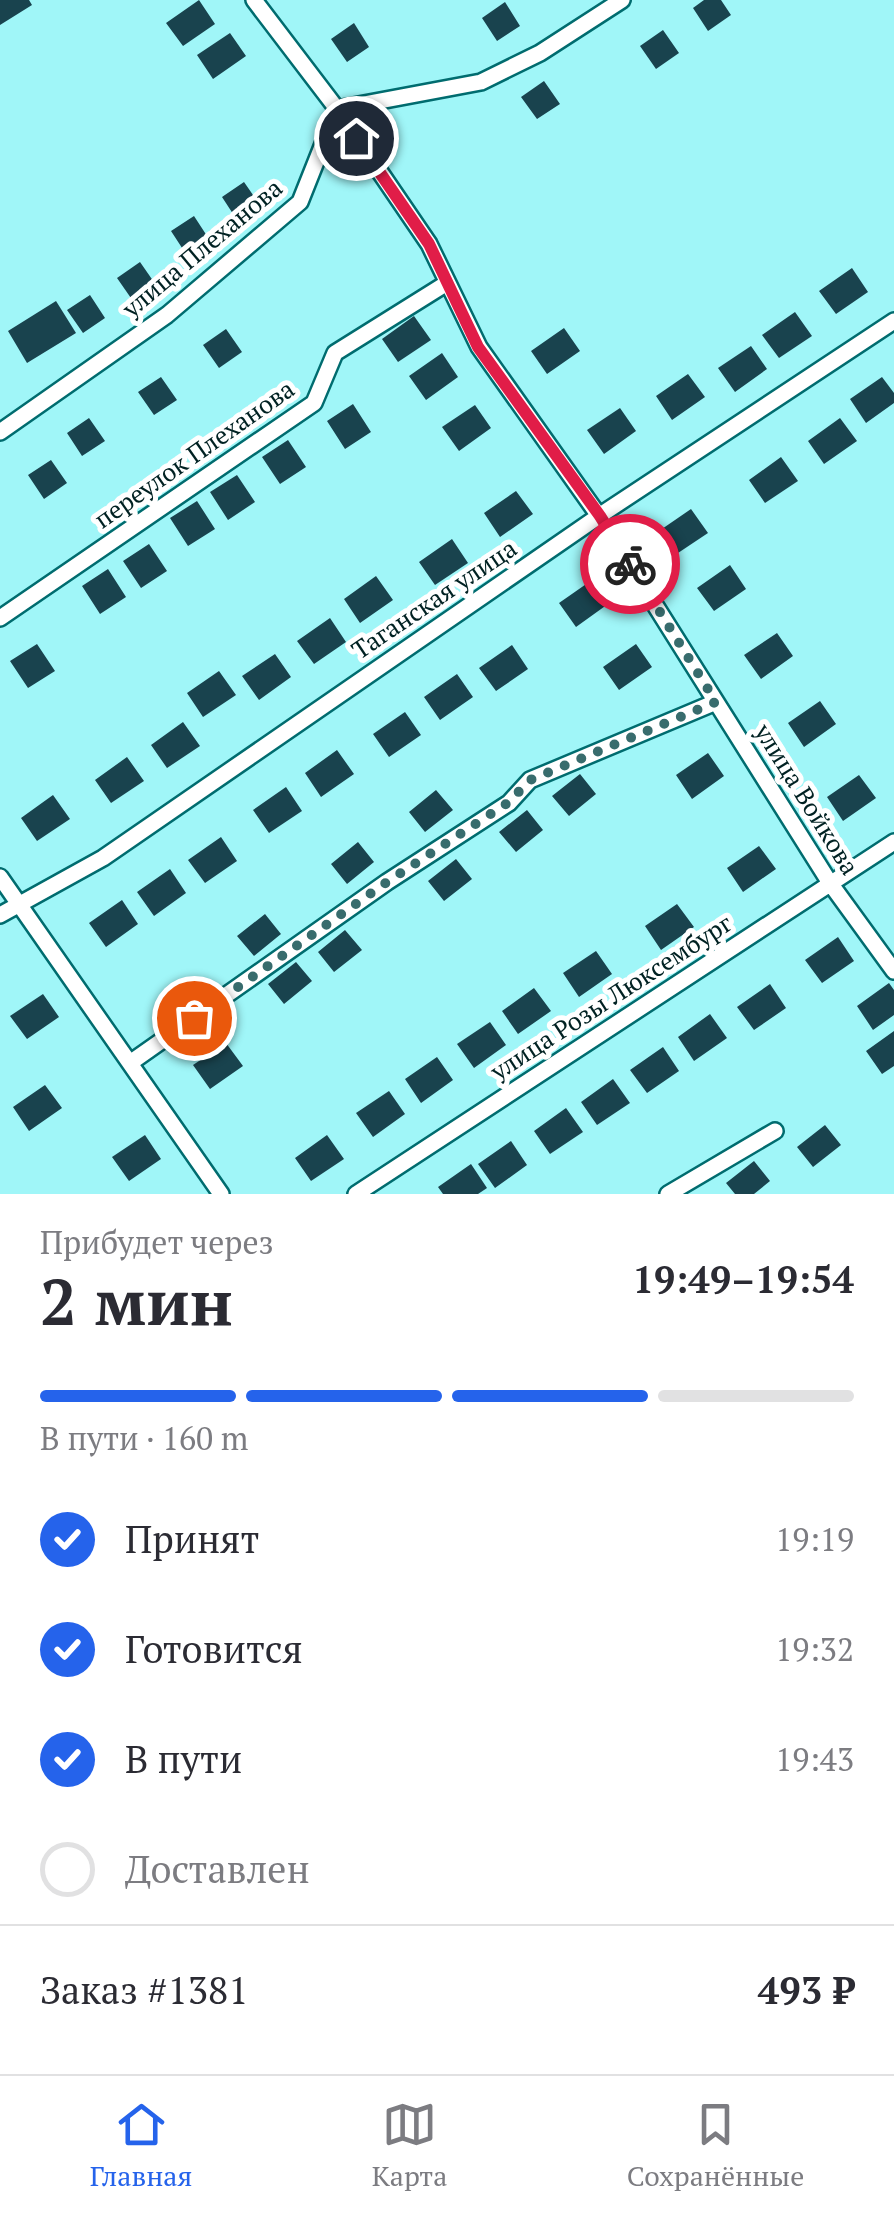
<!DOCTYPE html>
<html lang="ru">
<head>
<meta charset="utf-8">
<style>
	body { margin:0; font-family:"PT Serif",serif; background:#f2f2f3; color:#2b2b33; height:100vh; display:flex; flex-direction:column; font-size:38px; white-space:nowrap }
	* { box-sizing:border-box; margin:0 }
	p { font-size:32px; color:#7c7c81 }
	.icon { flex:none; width:55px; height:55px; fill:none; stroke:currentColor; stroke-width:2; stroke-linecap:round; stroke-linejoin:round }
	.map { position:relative; height:1194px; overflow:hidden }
	.panel { display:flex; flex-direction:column; background:#fff; flex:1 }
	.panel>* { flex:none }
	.pin { position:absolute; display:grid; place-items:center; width:85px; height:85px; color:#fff; margin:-42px; border:5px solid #fff; border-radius:50%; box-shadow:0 2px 10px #0007 }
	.courier { position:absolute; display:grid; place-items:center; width:100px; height:100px; margin:-50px; border:8px solid #e11d48; border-radius:50%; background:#fff; color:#222; box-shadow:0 2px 12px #0007 }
	.overview em { font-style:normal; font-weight:600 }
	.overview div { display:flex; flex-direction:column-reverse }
	.overview { display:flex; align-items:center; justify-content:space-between; height:170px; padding:0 40px }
	h1 { font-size:65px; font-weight:600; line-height:75px }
	.bar { display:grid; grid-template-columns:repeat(4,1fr); gap:15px 10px; align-content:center; height:120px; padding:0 40px }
	.bar i { height:12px; border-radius:8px; background:#e1e1e2 }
	.bar .selected { background:#2563eb }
	.bar p { grid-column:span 4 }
	.line { display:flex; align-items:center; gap:25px; padding:0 40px; border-top:2px solid #e1e1e2 }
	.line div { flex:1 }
	ol { padding:0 40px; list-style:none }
	li { display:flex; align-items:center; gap:30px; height:110px }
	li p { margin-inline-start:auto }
	li .icon { padding:10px; border-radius:50%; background:#2563eb; color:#fff; stroke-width:4 }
	li:last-child { color:#7c7c81 }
	li i { width:55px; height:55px; border:5px solid #e1e1e2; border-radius:50% }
	.tabs { display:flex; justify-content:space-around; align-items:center; height:140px; border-top:2px solid #e1e1e2; background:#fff; font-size:28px; color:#7c7c81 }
	.tabs a { display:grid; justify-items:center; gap:5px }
	.tabs .selected { color:#2563eb }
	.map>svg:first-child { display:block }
	.building { fill:#19434e }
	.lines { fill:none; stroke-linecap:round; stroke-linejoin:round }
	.street-casing { stroke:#006c6f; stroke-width:20 }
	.street { stroke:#fff; stroke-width:15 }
	.done { stroke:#386c6d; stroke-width:10; stroke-dasharray:0 18 }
	.route { stroke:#e11d48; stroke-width:12 }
	.labels { text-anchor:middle; stroke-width:10; stroke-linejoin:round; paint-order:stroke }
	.street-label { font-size:25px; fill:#002122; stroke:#fff }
</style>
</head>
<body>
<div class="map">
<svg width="894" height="1194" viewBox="0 0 894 1194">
	<rect width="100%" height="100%" fill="#a0f6f8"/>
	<path class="building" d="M0 0H29L32 5 0 25Z
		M199 0 215 24 183 46 166 23Z
		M704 0H721L731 15 708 31 693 8Z
		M505 2 520 26 497 41 482 18Z
		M354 23 369 47 347 62 331 39Z
		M663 30 679 53 656 69 640 46Z
		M230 33 246 56 213 79 197 55Z
		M544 81 560 104 537 119 521 97Z
		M244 182 260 205 237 220 222 197Z
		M194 216 209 239 186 254 171 231Z
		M140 262 156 285 133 301 117 278Z
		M852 268 868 292 836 314 819 291Z
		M90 295 105 318 83 333 67 310Z
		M56 301 76 333 27 363 8 331Z
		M795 312 812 336 779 358 762 335Z
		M414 316 431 340 398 362 382 339Z
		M564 328 580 351 547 374 531 351Z
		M226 329 242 352 219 368 203 345Z
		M751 346 767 369 735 392 718 368Z
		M442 353 458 377 426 400 409 376Z
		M688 374 705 397 672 420 656 396Z
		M161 377 177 400 154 415 138 392Z
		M882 377 894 393V403L866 423 850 399Z
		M353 404 371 432 345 449 327 421Z
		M475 405 491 428 459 451 442 427Z
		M620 408 636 431 604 454 587 430Z
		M89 418 105 441 82 456 67 433Z
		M840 418 857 441 824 464 808 441Z
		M288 440 306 467 280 484 262 457Z
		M781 457 798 481 765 503 749 480Z
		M51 460 67 483 44 499 28 475Z
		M237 475 255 502 228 520 210 492Z
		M516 491 533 514 500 537 484 513Z
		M197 501 215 529 188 546 170 518Z
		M691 509 708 533 675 555 659 531Z
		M452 539 468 563 435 585 419 562Z
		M149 544 167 571 141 588 123 561Z
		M730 565 746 589 714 611 697 588Z
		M108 569 126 597 100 614 82 586Z
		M376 576 393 600 360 623 344 599Z
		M592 580 608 604 576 627 559 603Z
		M330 618 346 642 314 664 297 641Z
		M777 633 793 656 761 679 744 655Z
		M37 644 55 671 28 688 10 661Z
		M636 644 652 667 619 690 603 667Z
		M512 645 528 669 496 691 479 668Z
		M275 654 291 677 259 700 242 676Z
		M219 671 236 695 203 717 187 693Z
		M457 674 473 697 440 720 424 697Z
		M820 701 836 724 804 747 788 723Z
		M405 712 421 735 389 757 373 734Z
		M183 722 200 746 167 768 151 745Z
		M337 750 354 774 321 797 305 773Z
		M708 753 724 776 692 799 676 775Z
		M127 757 144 781 111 803 95 780Z
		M580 774 596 794 569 816 552 796Z
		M859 775 876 798 843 821 827 797Z
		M286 787 302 811 269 833 253 810Z
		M436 790 453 810 425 832 409 812Z
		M53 795 70 819 37 841 21 818Z
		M527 810 543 830 516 852 499 832Z
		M221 837 237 861 205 883 188 860Z
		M358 842 374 862 347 884 331 864Z
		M759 846 776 869 743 892 727 868Z
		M456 859 472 879 444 901 428 881Z
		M170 869 186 893 154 916 137 892Z
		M122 900 138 924 106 947 89 923Z
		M677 904 694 927 661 950 645 926Z
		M265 914 281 934 254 956 237 936Z
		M345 930 362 950 334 972 318 952Z
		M838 937 854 961 822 983 805 960Z
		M596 951 612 974 579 997 563 973Z
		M296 962 312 981 284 1004 268 984Z
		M889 983 894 990V1015L873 1030 857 1006Z
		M770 984 786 1008 754 1030 737 1007Z
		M534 988 551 1011 518 1034 502 1011Z
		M43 994 59 1017 27 1039 10 1016Z
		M710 1014 727 1038 694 1061 678 1037Z
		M490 1022 506 1045 474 1068 457 1044Z
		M894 1031V1066L882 1074 866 1051Z
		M226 1043 243 1066 210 1089 193 1065Z
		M663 1047 679 1071 647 1093 630 1070Z
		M437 1057 453 1080 421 1103 405 1079Z
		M613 1079 630 1103 597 1125 581 1102Z
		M45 1085 62 1108 29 1131 13 1107Z
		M389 1091 405 1114 373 1137 356 1113Z
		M566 1108 583 1132 550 1154 534 1131Z
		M825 1125 841 1145 813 1167 797 1147Z
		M145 1135 161 1159 129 1181 112 1157Z
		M327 1135 344 1159 311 1181 295 1158Z
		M511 1141 527 1165 495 1188 478 1164Z
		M754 1161 770 1181 754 1194H735L726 1183Z
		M471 1164 487 1188 478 1194H443L438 1187Z"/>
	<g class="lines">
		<defs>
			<path id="street" d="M254 0 337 109 429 244 479 347 599 516 830 883 894 971
				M0 432 167 315 300 202 337 109 481 82 540 53 622 0
				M0 618 314 403 335 353 447 283
				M0 877 221 1194
				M0 915 103 858 599 516 894 321
				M130 1063 387 882 509 803 530 780 716 702
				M356 1194 894 842
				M668 1194 775 1131"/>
		</defs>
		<use href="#street" class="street-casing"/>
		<use href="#street" class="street"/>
	</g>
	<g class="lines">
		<path class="done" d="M194 1018 387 882 509 802 530 780 716 702 630 564"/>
		<path class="route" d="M356 138 429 244 478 347 600 516 630 564"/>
	</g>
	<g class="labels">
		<g class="street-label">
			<text transform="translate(202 248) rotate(-40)" y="9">улица Плеханова</text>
			<text transform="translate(194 454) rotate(-35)" y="9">переулок Плеханова</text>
			<text transform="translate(434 599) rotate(-34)" y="9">Таганская улица</text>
			<text transform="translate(807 799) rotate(58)" y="9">улица Войкова</text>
			<text transform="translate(611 997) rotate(-33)" y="9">улица Розы Люксембург</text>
		</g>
	</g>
</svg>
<div class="pin" style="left:194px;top:1018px;background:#ea580c"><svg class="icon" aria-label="bag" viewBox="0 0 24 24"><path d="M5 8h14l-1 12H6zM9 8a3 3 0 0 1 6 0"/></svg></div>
<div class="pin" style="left:356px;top:138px;background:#1f2937"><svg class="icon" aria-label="home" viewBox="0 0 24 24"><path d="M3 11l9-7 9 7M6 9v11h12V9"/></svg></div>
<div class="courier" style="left:630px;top:564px"><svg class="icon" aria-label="bike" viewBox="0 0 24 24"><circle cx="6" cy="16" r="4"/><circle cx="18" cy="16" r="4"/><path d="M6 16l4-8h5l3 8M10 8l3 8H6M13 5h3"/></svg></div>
</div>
<section class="panel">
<div class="overview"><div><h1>2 мин</h1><p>Прибудет через</p></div><em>19:49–19:54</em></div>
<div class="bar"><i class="selected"></i><i class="selected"></i><i class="selected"></i><i></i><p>В пути · 160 m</p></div>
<ol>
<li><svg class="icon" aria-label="check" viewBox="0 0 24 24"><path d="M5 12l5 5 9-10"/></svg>Принят<p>19:19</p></li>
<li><svg class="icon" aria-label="check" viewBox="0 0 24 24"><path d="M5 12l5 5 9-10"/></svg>Готовится<p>19:32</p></li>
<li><svg class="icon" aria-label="check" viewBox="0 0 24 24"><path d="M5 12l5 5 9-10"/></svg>В пути<p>19:43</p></li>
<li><i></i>Доставлен</li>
</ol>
<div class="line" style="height:130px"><div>Заказ #1381</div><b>493 ₽</b></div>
</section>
<nav class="tabs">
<a class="selected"><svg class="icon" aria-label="home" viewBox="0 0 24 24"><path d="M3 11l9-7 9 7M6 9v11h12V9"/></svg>Главная</a>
<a><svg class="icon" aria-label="map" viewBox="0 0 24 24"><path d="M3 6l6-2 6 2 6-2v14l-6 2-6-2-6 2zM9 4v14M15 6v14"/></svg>Карта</a>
<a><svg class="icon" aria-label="saved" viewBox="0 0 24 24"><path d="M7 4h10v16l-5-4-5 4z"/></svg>Сохранённые</a>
</nav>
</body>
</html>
